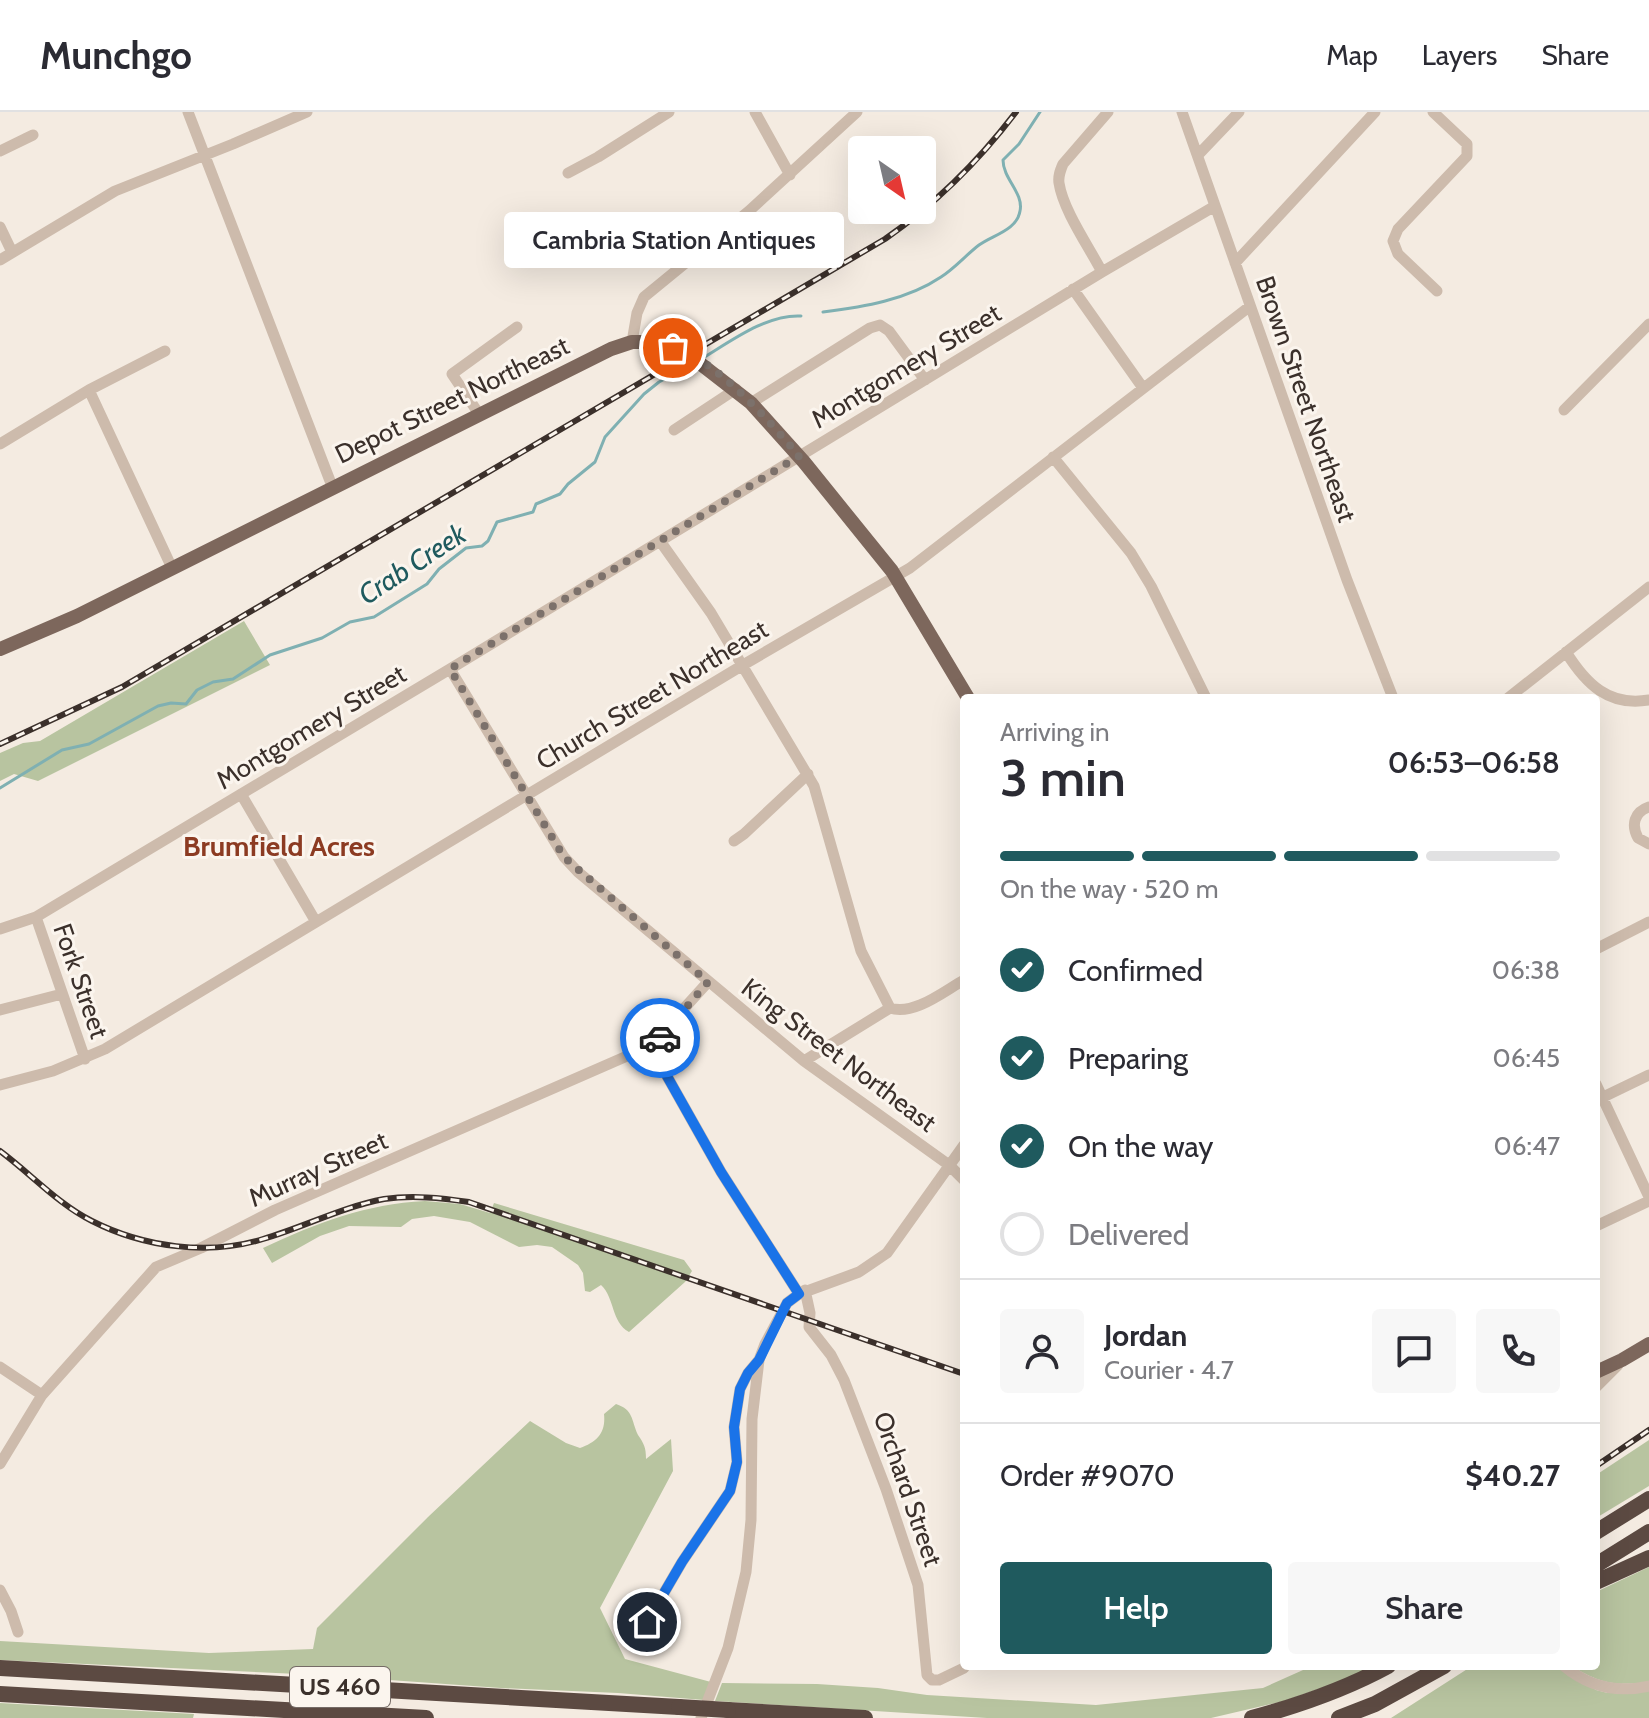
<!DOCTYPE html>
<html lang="en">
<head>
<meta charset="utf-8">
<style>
	body { margin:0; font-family:Cabin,sans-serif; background:#f7f7f7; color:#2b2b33; height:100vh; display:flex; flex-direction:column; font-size:30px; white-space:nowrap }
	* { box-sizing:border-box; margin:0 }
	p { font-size:26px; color:#7c7c81 }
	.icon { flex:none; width:44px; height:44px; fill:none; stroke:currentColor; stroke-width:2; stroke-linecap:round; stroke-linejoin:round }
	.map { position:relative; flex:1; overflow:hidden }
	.side { position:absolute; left:960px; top:582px; width:640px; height:976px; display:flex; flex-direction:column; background:#fff; border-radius:8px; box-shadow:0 8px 32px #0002 }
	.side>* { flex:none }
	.needle { width:52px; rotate:146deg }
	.controls { position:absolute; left:848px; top:24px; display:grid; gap:16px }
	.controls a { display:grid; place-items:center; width:88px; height:88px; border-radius:8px; background:#fff; box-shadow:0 8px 32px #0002; font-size:40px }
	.pin { position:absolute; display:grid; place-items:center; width:68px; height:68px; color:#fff; margin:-34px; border:4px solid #fff; border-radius:50%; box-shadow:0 2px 8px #0007 }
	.courier { position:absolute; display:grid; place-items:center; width:80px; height:80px; margin:-40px; border:6px solid #1a73e8; border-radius:50%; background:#fff; color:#222; box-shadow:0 2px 10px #0007 }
	.bubble { position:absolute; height:56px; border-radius:8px; background:#fff; box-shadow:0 8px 32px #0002; font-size:26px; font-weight:600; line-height:56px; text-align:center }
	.overview em { font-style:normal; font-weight:600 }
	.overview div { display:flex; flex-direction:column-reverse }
	.overview { display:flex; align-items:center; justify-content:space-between; height:136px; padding:0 40px }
	h1 { font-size:52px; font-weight:600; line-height:60px }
	.bar { display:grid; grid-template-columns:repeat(4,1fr); gap:12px 8px; align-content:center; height:96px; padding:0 40px }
	.bar i { height:10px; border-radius:6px; background:#e1e1e2 }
	.bar .selected { background:#1f5a5e }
	.bar p { grid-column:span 4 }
	.line { display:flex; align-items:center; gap:20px; padding:0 40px; border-top:2px solid #e1e1e2 }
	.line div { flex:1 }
	.round { display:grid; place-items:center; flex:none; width:84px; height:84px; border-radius:8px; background:#f7f7f7 }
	ol { padding:0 40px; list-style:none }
	li { display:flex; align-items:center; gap:24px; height:88px }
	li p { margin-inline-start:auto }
	li .icon { padding:8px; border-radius:50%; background:#1f5a5e; color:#fff; stroke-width:4 }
	li:last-child { color:#7c7c81 }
	li i { width:44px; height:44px; border:4px solid #e1e1e2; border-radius:50% }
	.primary-button { display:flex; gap:16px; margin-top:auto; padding:16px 40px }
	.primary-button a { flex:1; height:92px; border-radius:8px; background:#1f5a5e; color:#fff; font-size:32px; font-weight:600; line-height:92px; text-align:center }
	.primary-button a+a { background:#f7f7f7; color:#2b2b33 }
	header { display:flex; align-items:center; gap:48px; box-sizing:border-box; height:112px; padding:0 40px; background:#fff; border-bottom:2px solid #e1e1e2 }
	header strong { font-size:38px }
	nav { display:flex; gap:44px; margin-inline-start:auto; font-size:28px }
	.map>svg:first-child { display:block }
	.green { fill:#b8c4a0 }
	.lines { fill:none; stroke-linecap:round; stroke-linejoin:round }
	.stream { stroke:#7fb0b2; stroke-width:3 }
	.minor { stroke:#cdbbac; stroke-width:11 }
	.major { stroke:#7d675c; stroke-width:14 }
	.highway { stroke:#5c4a42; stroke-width:16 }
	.rail-casing { stroke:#3b302b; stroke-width:6 }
	.rail { stroke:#fbf5ee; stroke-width:3; stroke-dasharray:9; stroke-linecap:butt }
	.highway-bridge { stroke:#5c4a42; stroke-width:16 }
	.done { stroke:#7c716b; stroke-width:8; stroke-dasharray:0 14.4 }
	.route { stroke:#1a73e8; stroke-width:10 }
	.labels { text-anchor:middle; stroke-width:6; stroke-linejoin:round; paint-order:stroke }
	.shield { fill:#fbf5ee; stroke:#756b66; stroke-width:2 }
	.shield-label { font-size:24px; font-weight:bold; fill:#3b302b }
	.street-label { font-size:26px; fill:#3b302b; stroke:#fbf5ee }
	.water-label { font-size:28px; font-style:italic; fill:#1f5a5e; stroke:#fbf5ee }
	.neighbourhood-label { font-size:28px; font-weight:bold; fill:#8c3b22; stroke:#fbf5ee }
</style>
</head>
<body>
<header>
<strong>Munchgo</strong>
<nav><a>Map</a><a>Layers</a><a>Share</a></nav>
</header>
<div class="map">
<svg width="1649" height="1606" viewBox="0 0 1649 1606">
	<rect width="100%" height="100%" fill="#f4ebe1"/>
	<path class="green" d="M244 509 270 553 38 669 14 662 0 669V641L23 631 40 629Z
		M425 1089 460 1092 490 1101 494 1091 684 1148 692 1159 685 1170 629 1220C611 1210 615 1186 601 1173L590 1180 585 1179 583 1161 578 1153 552 1135 537 1133 519 1135 470 1110 434 1104 412 1107 401 1115 349 1114 320 1124 272 1151 263 1136C316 1111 366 1092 425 1089Z
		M616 1292C634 1298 631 1308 638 1323 644 1332 646 1335 646 1347L671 1327 673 1359 600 1496 625 1547 711 1570 704 1588 618 1581 501 1576 320 1563 0 1548V1529L209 1541 313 1537 317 1516 428 1405 530 1309 566 1331 580 1336C597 1330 606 1321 604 1302Z
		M1649 1328V1374L1596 1406V1363Z
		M1649 1455V1570C1614 1574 1602 1572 1571 1554H1596V1480Z
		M1312 1554H1374L1347 1567 1284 1589 1211 1606H987L715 1589 722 1571 817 1572 878 1576 927 1583 1096 1593 1263 1576Z
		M1472 1554H1559L1596 1578 1608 1581 1649 1579V1606H1391Z
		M0 1591 194 1602 193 1606H0Z"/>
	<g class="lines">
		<path class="stream" d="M823 200C863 195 907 188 941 165 955 156 966 143 979 133 993 123 1017 118 1020 99 1024 81 1003 67 1003 48L1019 32 1040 0
			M703 246C731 229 767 202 801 204
			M0 676 62 638 89 632 158 594 171 591 186 592 197 578 213 570 233 567 270 543 322 526 350 510 374 505 427 472 439 457 466 436 482 434 488 429 497 410 533 400 536 392 560 382 568 372 595 350 605 325 644 282 659 270 693 252"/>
		<path class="minor" d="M188 0 332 374
			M755 0 790 63
			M1182 0 1347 468 1393 586
			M1433 0 1467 32V44L1398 117 1393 129 1398 142 1437 179
			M0 39 33 23
			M1198 43 1239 0
			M568 61 598 45 669 0
			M0 115 12 140
			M0 148 115 79 233 32 307 0
			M1235 151 1375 0
			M1102 160C1089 135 1063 98 1059 71 1058 64 1060 59 1063 52L1108 0
			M1073 177 1143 276
			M632 230 637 201 644 185 749 99 857 0
			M89 278 172 456
			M751 291 870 216 880 213 889 219 925 268
			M1564 298 1649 212
			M479 302 452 262 517 215
			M674 318 736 277
			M0 332 89 278 165 239
			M1053 345 1131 441 1151 474 1206 586
			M660 429 711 501 814 674 861 839 890 896
			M1566 540C1586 572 1609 595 1649 588
			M450 557 564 745 578 760 804 949 949 1053 964 1068
			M1508 586 1649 475
			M241 682 316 810
			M1649 695C1634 700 1631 713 1638 726L1649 732
			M734 729 744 722 808 662
			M36 805 85 947
			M0 817 36 805 450 557 1102 160 1215 94
			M1596 837 1649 810
			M0 898 62 882
			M650 934 721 1060 799 1182
			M804 949 890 896C914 904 944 879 964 868
			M1596 972 1649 1085
			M0 973 53 959 105 937 743 553 910 456 1249 195
			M1597 988 1649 963
			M1596 1114 1649 1089
			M805 1178 810 1201 809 1215 831 1243 844 1268 886 1377 918 1473 927 1563 932 1568H939L964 1556
			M0 1255 42 1283
			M1596 1275 1618 1253
			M0 1352 42 1283 156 1155 201 1136 275 1098 650 934 708 870
			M0 1478 11 1499 18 1520
			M640 1522 682 1450 730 1379 737 1350 734 1315 740 1277 748 1261 758 1249
			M1564 1554C1589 1575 1618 1581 1649 1574
			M701 1606 728 1536 746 1460 751 1408 752 1307 759 1248 765 1232 787 1191 799 1182 859 1160 887 1141 964 1033"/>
		<path class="major" d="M0 537 77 504 611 237 632 230H647L684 239 751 291 804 350 892 459 968 586
			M1596 1260 1622 1248 1649 1232"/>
		<path class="highway" d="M1596 1420 1649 1387
			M1596 1453 1649 1420
			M1596 1470 1649 1446
			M0 1556 679 1595
			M0 1582 426 1606
			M728 1598 865 1606
			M1252 1606C1300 1593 1344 1578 1388 1554
			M1339 1606 1375 1592 1444 1554"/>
		<defs>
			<path id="rail" d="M0 632 122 575 885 127C937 91 978 50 1016 0
				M0 1039C31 1062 58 1092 92 1109 143 1135 208 1144 263 1127 304 1115 342 1095 384 1087 413 1083 441 1086 469 1090L964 1262
				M1596 1354 1649 1318"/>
		</defs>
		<use href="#rail" class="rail-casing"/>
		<use href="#rail" class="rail"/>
		<path class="highway-bridge" d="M679 1595 728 1598"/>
	</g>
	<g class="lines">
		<path class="done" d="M660 926 708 870 564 745 450 557 799 344C770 310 716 247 673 236"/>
		<path class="route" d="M647 1510 682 1450 730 1379 737 1350 734 1315 740 1277 748 1261 759 1248 787 1191 799 1182 721 1060 650 934 660 926"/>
	</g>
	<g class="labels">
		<rect class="shield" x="290" y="1555" width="100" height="40" rx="6"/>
		<g class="shield-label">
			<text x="340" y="1583">US 460</text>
		</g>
		<g class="street-label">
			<text transform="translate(906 254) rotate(-31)" y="9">Montgomery Street</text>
			<text transform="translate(1306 287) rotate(71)" y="9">Brown Street Northeast</text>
			<text transform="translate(452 288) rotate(-26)" y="9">Depot Street Northeast</text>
			<text transform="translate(652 583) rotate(-31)" y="9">Church Street Northeast</text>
			<text transform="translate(311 615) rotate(-31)" y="9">Montgomery Street</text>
			<text transform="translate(81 869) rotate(71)" y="9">Fork Street</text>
			<text transform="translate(839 943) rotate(37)" y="9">King Street Northeast</text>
			<text transform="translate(318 1057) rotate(-24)" y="9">Murray Street</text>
			<text transform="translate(908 1377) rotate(71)" y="9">Orchard Street</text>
		</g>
		<g class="water-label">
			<text transform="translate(412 452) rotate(-33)" y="10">Crab Creek</text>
		</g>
		<g class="neighbourhood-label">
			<text x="279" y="744">Brumfield Acres</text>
		</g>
	</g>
</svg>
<div class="controls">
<a><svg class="needle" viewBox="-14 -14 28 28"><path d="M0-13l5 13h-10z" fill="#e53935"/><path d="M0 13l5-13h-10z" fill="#7c7c81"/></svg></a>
</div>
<div class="pin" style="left:673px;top:236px;background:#ea580c"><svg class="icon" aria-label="bag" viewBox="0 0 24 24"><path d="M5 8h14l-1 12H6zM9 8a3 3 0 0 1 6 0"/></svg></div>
<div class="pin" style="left:647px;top:1510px;background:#1f2937"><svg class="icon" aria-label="home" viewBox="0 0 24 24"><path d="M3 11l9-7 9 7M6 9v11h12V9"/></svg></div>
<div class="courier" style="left:660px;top:926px"><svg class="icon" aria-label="car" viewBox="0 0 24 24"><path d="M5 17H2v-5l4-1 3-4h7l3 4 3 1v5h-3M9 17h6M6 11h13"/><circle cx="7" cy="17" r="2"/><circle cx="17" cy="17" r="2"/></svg></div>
<div class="bubble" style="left:504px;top:100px;width:340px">Cambria Station Antiques</div>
<section class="side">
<div class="overview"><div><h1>3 min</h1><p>Arriving in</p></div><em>06:53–06:58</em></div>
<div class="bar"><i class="selected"></i><i class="selected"></i><i class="selected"></i><i></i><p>On the way · 520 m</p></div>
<ol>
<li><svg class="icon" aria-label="check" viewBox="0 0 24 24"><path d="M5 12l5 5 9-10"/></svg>Confirmed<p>06:38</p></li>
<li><svg class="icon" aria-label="check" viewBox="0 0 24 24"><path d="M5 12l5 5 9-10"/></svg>Preparing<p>06:45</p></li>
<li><svg class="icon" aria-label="check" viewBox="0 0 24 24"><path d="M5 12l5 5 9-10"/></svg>On the way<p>06:47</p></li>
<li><i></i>Delivered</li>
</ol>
<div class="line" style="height:144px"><a class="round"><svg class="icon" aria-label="person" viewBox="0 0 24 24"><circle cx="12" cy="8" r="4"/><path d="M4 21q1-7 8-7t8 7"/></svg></a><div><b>Jordan</b><p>Courier · 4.7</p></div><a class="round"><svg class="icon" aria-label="chat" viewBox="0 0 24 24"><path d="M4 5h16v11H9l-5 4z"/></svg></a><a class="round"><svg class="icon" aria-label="phone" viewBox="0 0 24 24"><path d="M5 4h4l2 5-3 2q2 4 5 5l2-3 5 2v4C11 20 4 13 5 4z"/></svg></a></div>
<div class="line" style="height:104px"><div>Order #9070</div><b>$40.27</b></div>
<div class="primary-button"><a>Help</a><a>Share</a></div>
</section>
</div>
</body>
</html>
